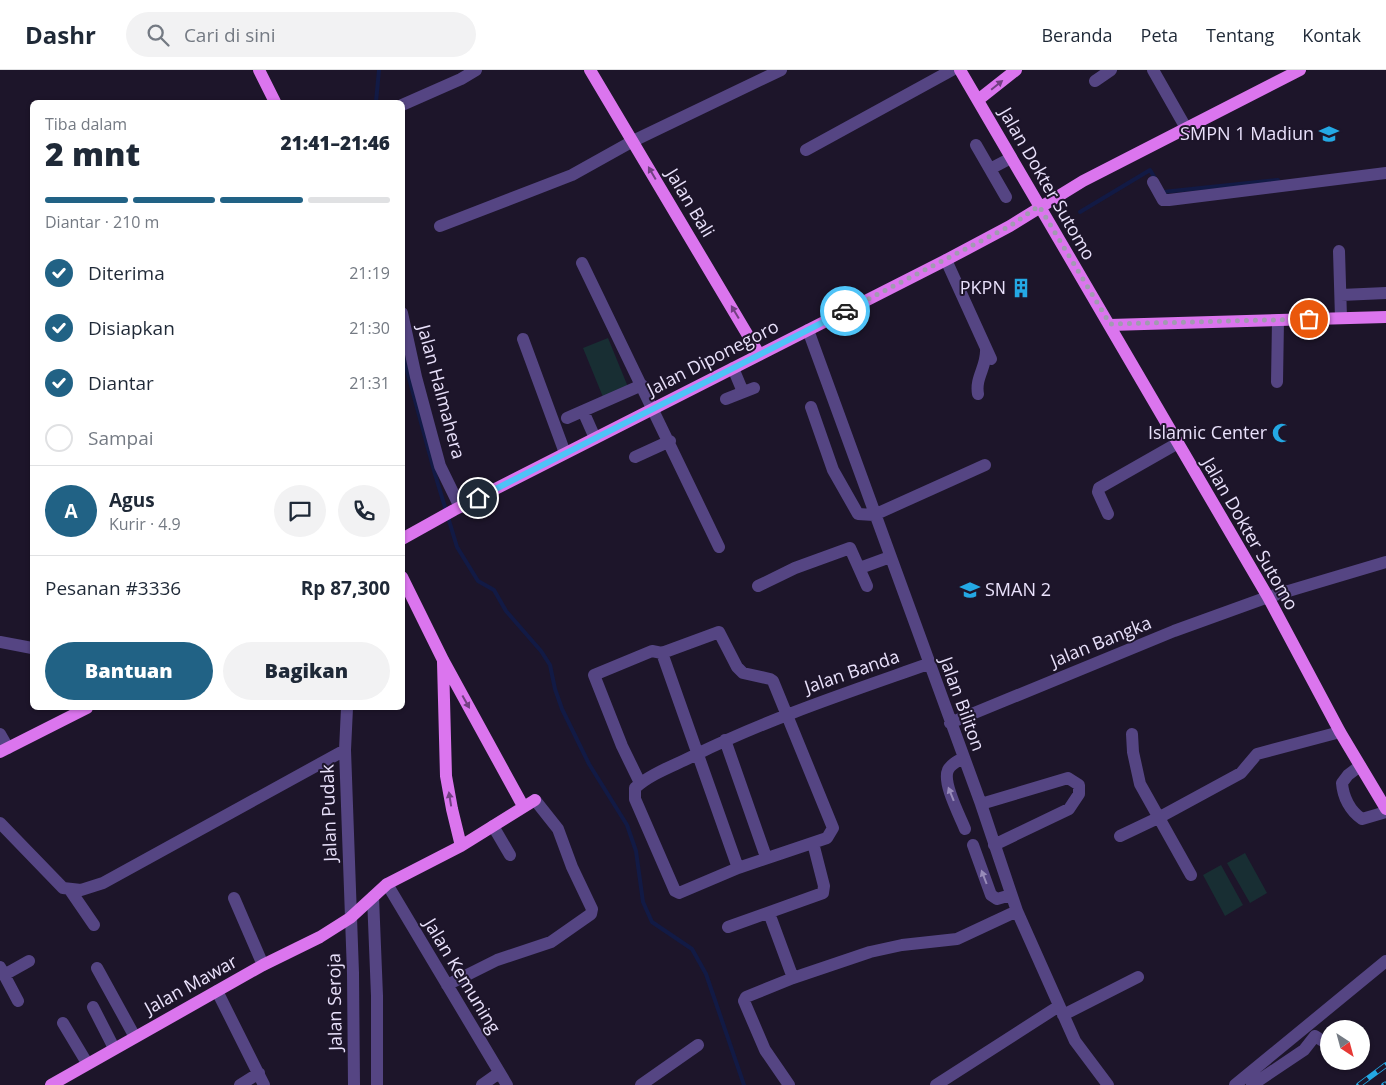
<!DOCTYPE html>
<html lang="id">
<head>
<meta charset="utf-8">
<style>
	body { margin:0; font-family:"Open Sans",sans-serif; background:#f2f2f3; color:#1f2937; height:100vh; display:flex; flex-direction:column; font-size:19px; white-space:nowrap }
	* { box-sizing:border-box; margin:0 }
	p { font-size:16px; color:#747a83 }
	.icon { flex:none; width:28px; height:28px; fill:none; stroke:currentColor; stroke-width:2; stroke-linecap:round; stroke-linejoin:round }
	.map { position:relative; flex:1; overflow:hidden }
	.sheet { position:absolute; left:30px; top:30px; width:375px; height:610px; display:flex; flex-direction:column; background:#fff; border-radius:8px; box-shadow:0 1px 4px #0004 }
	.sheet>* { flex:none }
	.needle { width:32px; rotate:144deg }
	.tools { position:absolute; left:1320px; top:950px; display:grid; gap:10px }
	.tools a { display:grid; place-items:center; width:50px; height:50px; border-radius:50%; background:#fff; box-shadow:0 1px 4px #0004; font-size:25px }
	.pin { position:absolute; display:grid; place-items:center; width:42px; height:42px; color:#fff; margin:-21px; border:2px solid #fff; border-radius:50%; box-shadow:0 1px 5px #0007 }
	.courier { position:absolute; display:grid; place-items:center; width:50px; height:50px; margin:-25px; border:4px solid #4fc3f7; border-radius:50%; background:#fff; color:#222; box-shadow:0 1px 6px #0007 }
	.head em { font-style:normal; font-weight:800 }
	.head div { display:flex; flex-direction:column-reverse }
	.head { display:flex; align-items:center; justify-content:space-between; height:85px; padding:0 15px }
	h1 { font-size:32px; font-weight:800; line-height:38px }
	.bar { display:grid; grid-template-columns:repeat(4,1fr); gap:8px 5px; align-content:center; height:60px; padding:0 15px }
	.bar i { height:6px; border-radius:4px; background:#e0e1e3 }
	.bar .active { background:#216285 }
	.bar p { grid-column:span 4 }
	.line { display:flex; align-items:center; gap:12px; padding:0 15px; border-top:1px solid #e0e1e3 }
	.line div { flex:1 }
	.round { display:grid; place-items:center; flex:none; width:52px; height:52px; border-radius:26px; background:#f2f2f3 }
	ol { padding:0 15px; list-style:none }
	li { display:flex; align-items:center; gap:15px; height:55px }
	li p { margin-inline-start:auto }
	li .icon { padding:5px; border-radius:50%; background:#216285; color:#fff; stroke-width:4 }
	li:last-child { color:#747a83 }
	li i { width:28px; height:28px; border:2px solid #e0e1e3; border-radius:50% }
	.button { display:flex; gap:10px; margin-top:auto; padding:10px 15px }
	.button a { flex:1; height:58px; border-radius:30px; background:#216285; color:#fff; font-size:20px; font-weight:800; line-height:58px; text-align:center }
	.button a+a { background:#f2f2f3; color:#1f2937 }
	header { display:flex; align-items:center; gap:30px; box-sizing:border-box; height:70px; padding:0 25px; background:#fff; border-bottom:1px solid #e0e1e3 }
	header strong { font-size:24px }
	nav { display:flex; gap:28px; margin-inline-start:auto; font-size:18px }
	.search { width:350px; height:45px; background:#f2f2f3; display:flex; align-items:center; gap:12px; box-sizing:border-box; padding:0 18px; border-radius:28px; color:#747a83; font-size:19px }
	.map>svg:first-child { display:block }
	.green { fill:#182e33 }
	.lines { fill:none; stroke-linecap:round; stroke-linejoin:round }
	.stream { stroke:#121a45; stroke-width:4 }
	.minor { stroke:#554583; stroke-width:12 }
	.major { stroke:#db75ee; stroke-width:12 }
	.rail-casing { stroke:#24a8e4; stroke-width:5.5 }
	.rail { stroke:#1d152a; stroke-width:4; stroke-dasharray:11; stroke-linecap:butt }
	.oneway { fill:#724082 }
	.oneway2 { fill:#988bb9 }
	.done { stroke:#a29ab2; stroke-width:5; stroke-dasharray:0 9 }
	.route { stroke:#4fc3f7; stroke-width:6 }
	.labels { text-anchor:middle; stroke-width:4; stroke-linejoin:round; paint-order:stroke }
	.poi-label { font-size:18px; fill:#e9e1fb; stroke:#1d152a; text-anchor:end }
	.street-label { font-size:18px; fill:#e9e1fb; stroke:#1d152a }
</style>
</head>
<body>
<header>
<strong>Dashr</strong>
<div class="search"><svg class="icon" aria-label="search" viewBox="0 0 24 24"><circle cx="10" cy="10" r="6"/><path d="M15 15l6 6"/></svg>Cari di sini</div>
<nav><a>Beranda</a><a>Peta</a><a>Tentang</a><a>Kontak</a></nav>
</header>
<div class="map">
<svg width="1386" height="1015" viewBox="0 0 1386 1015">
	<rect width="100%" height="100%" fill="#1d152a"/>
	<path class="green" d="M608 268 628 317 603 327 583 278Z
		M1245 783 1267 823 1250 833 1227 793Z
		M1221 795 1243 835 1225 846 1203 805Z"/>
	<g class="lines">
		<path class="stream" d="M376 32 379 0
			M1162 120 1163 122 1278 110
			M1080 142 1150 100 1156 110
			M402 282 435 404 457 477 478 511 494 520 506 541 541 581 550 595 555 619 562 639 589 694 627 755 636 781 643 832 652 852 692 879 706 904 744 1015"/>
		<path class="minor" d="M1153 0 1186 58
			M1095 11 1111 0
			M402 35 461 9 476 0
			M976 75 1006 127
			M806 80 952 0
			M990 99 1011 88
			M1153 112 1163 130H1169L1386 103
			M440 156 572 105 633 71 781 0
			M1339 181 1341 248
			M946 190 991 289
			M582 193 719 477
			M1341 225 1386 223
			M402 243 416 307 440 396 460 437
			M808 260 981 734 1017 841 1075 971 1108 1015
			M523 269 565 383
			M733 298 743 322
			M1277 312 1278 250
			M978 324C975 307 987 297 986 279
			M726 329 754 318
			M811 337 833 400 858 444 874 445 985 395
			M583 341 595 368
			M567 348 642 315
			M635 387 670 371
			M1108 444 1098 422 1099 418 1178 373
			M860 498 890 487
			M758 516 795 498 850 478 867 516
			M0 572 32 578
			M347 638 345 680 353 903 354 1015
			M950 653 1174 561 1268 527 1386 492
			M0 664 8 678
			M1132 664 1133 682 1140 714 1191 805
			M725 670 766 787
			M963 688C958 691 951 694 948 700 942 713 960 746 965 759
			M1360 696 1348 705 1342 713C1343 727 1350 741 1362 749L1386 742
			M640 713 622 676 594 605 652 581 662 583 719 562 737 597 743 603 770 609 773 611 833 758 827 768 738 798 662 583
			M981 734 1068 708 1079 715V724L1069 739 994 775
			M0 753 63 818 81 820 103 813 345 680
			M493 756 510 785
			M1120 766 1160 747 1241 703 1257 684 1340 662
			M973 775 991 825 997 829 1011 825
			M738 798 679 823 675 821 635 729V718C651 703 676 695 695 685 770 648 849 622 928 594
			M387 814 507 1015
			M70 820 94 855
			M373 827 377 926V1015
			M234 828 263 895
			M769 843 793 908
			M728 857 823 823 824 816 813 773
			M0 897 18 931
			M97 898 135 967
			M4 905 29 891
			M447 915 497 890 551 872 591 844 592 839 572 797 558 759 535 730
			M217 921 264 1015
			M93 937 114 978
			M1063 945 1138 907
			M63 953 87 993
			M240 1015 259 1003
			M482 1015 499 1003
			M641 1015 698 975
			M789 1015 765 980 744 931 746 927 793 908 870 882 902 875 957 869 1017 841
			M936 1015 1059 936
			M1235 1015 1386 891
			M1252 1015 1304 980 1315 966 1329 975"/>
		<path class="major" d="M259 0 275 32
			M590 0 759 284
			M960 0 1268 527 1340 662 1386 739
			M978 30 1016 0
			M1110 255 1386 247
			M402 469 454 440 946 190 1010 156 1083 111 1300 0
			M402 507 443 590 523 736
			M443 592 446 706 452 739 461 776
			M0 682 87 638
			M51 1015 263 895 320 867 350 848 387 814 461 776 535 730"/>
		<defs>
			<path id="rail" d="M1359 1015 1386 995
				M1384 1015 1386 1014"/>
		</defs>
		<use href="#rail" class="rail-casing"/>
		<use href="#rail" class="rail"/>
	</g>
	<defs><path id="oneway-solid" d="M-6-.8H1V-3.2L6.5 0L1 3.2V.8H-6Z" transform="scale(1.25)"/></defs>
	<g class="oneway">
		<use href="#oneway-solid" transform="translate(997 15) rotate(-39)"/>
		<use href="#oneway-solid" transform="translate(652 103) rotate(-120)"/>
		<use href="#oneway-solid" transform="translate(735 242) rotate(-121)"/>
		<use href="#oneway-solid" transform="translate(466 632) rotate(61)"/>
		<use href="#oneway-solid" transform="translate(450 729) rotate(-99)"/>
	</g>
	<g class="oneway2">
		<use href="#oneway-solid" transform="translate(951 724) rotate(-112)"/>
		<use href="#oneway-solid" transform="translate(984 807) rotate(-111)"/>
	</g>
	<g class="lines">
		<path class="done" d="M845 241 1010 156 1039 136 1110 254 1309 249"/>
		<path class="route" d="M478 428 845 241"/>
	</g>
	<defs>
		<symbol id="school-bare" viewBox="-9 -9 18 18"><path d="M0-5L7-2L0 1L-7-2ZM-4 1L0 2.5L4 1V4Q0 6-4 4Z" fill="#24a8e4" stroke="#1d152a" stroke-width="2.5" paint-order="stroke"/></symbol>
		<symbol id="building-bare" viewBox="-9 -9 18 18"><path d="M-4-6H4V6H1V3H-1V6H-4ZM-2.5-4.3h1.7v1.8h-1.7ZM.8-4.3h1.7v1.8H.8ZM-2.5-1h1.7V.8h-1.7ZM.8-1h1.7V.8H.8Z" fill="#24a8e4" stroke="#1d152a" stroke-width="2.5" paint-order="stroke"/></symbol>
		<symbol id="mosque-bare" viewBox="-9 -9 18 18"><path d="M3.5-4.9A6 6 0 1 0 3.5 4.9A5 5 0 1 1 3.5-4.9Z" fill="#24a8e4" stroke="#1d152a" stroke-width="2.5" paint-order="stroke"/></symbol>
	</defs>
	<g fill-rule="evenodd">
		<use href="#school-bare" x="1315" y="50" width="28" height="28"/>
		<use href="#building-bare" x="1007" y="204" width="28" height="28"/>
		<use href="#mosque-bare" x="1268" y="349" width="28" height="28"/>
		<use href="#school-bare" x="956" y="506" width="28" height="28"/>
	</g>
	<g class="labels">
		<g class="poi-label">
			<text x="1314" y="70">SMPN 1 Madiun</text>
			<text x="1006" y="224">PKPN</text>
			<text x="1267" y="369">Islamic Center</text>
			<text x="985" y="526" text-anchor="start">SMAN 2</text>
		</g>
		<g class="street-label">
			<text transform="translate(1047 114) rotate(60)" y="6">Jalan Dokter Sutomo</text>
			<text transform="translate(690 133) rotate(59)" y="6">Jalan Bali</text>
			<text transform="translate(713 288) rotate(-27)" y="6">Jalan Diponegoro</text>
			<text transform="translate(441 322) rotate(75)" y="6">Jalan Halmahera</text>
			<text transform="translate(1250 464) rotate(60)" y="6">Jalan Dokter Sutomo</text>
			<text transform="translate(1101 572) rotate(-22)" y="6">Jalan Bangka</text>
			<text transform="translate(852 602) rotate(-19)" y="6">Jalan Banda</text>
			<text transform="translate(962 634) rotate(70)" y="6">Jalan Biliton</text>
			<text transform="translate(329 743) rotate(-92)" y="6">Jalan Pudak</text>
			<text transform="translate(462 906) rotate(59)" y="6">Jalan Kemuning</text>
			<text transform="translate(191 915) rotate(-29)" y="6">Jalan Mawar</text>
			<text transform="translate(335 932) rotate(-91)" y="6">Jalan Seroja</text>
		</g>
	</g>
</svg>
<div class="tools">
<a><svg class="needle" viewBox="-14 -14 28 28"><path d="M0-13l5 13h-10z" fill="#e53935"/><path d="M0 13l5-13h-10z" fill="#747a83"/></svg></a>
</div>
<div class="pin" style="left:1309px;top:249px;background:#ea580c"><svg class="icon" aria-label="bag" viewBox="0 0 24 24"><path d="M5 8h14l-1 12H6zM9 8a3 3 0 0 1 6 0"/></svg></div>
<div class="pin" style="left:478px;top:428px;background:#1f2937"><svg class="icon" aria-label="home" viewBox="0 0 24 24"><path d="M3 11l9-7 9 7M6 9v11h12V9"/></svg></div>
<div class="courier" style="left:845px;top:241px"><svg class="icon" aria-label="car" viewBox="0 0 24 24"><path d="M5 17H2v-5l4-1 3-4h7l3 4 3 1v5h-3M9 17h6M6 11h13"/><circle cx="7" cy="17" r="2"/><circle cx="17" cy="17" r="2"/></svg></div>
<section class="sheet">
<div class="head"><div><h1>2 mnt</h1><p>Tiba dalam</p></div><em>21:41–21:46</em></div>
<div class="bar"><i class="active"></i><i class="active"></i><i class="active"></i><i></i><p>Diantar · 210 m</p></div>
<ol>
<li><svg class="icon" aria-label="check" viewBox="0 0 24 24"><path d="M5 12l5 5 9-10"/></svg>Diterima<p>21:19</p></li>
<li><svg class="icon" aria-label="check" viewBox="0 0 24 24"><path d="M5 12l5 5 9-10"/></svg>Disiapkan<p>21:30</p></li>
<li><svg class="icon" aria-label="check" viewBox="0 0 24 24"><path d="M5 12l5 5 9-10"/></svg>Diantar<p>21:31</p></li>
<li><i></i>Sampai</li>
</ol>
<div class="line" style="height:90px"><b class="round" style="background:#216285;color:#fff">A</b><div><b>Agus</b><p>Kurir · 4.9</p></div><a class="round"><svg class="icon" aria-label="chat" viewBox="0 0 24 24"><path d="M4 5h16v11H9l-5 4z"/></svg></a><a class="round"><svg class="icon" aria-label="phone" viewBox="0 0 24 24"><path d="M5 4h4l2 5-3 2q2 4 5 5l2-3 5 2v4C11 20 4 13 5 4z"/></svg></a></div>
<div class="line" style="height:65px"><div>Pesanan #3336</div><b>Rp 87,300</b></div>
<div class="button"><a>Bantuan</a><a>Bagikan</a></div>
</section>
</div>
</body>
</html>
